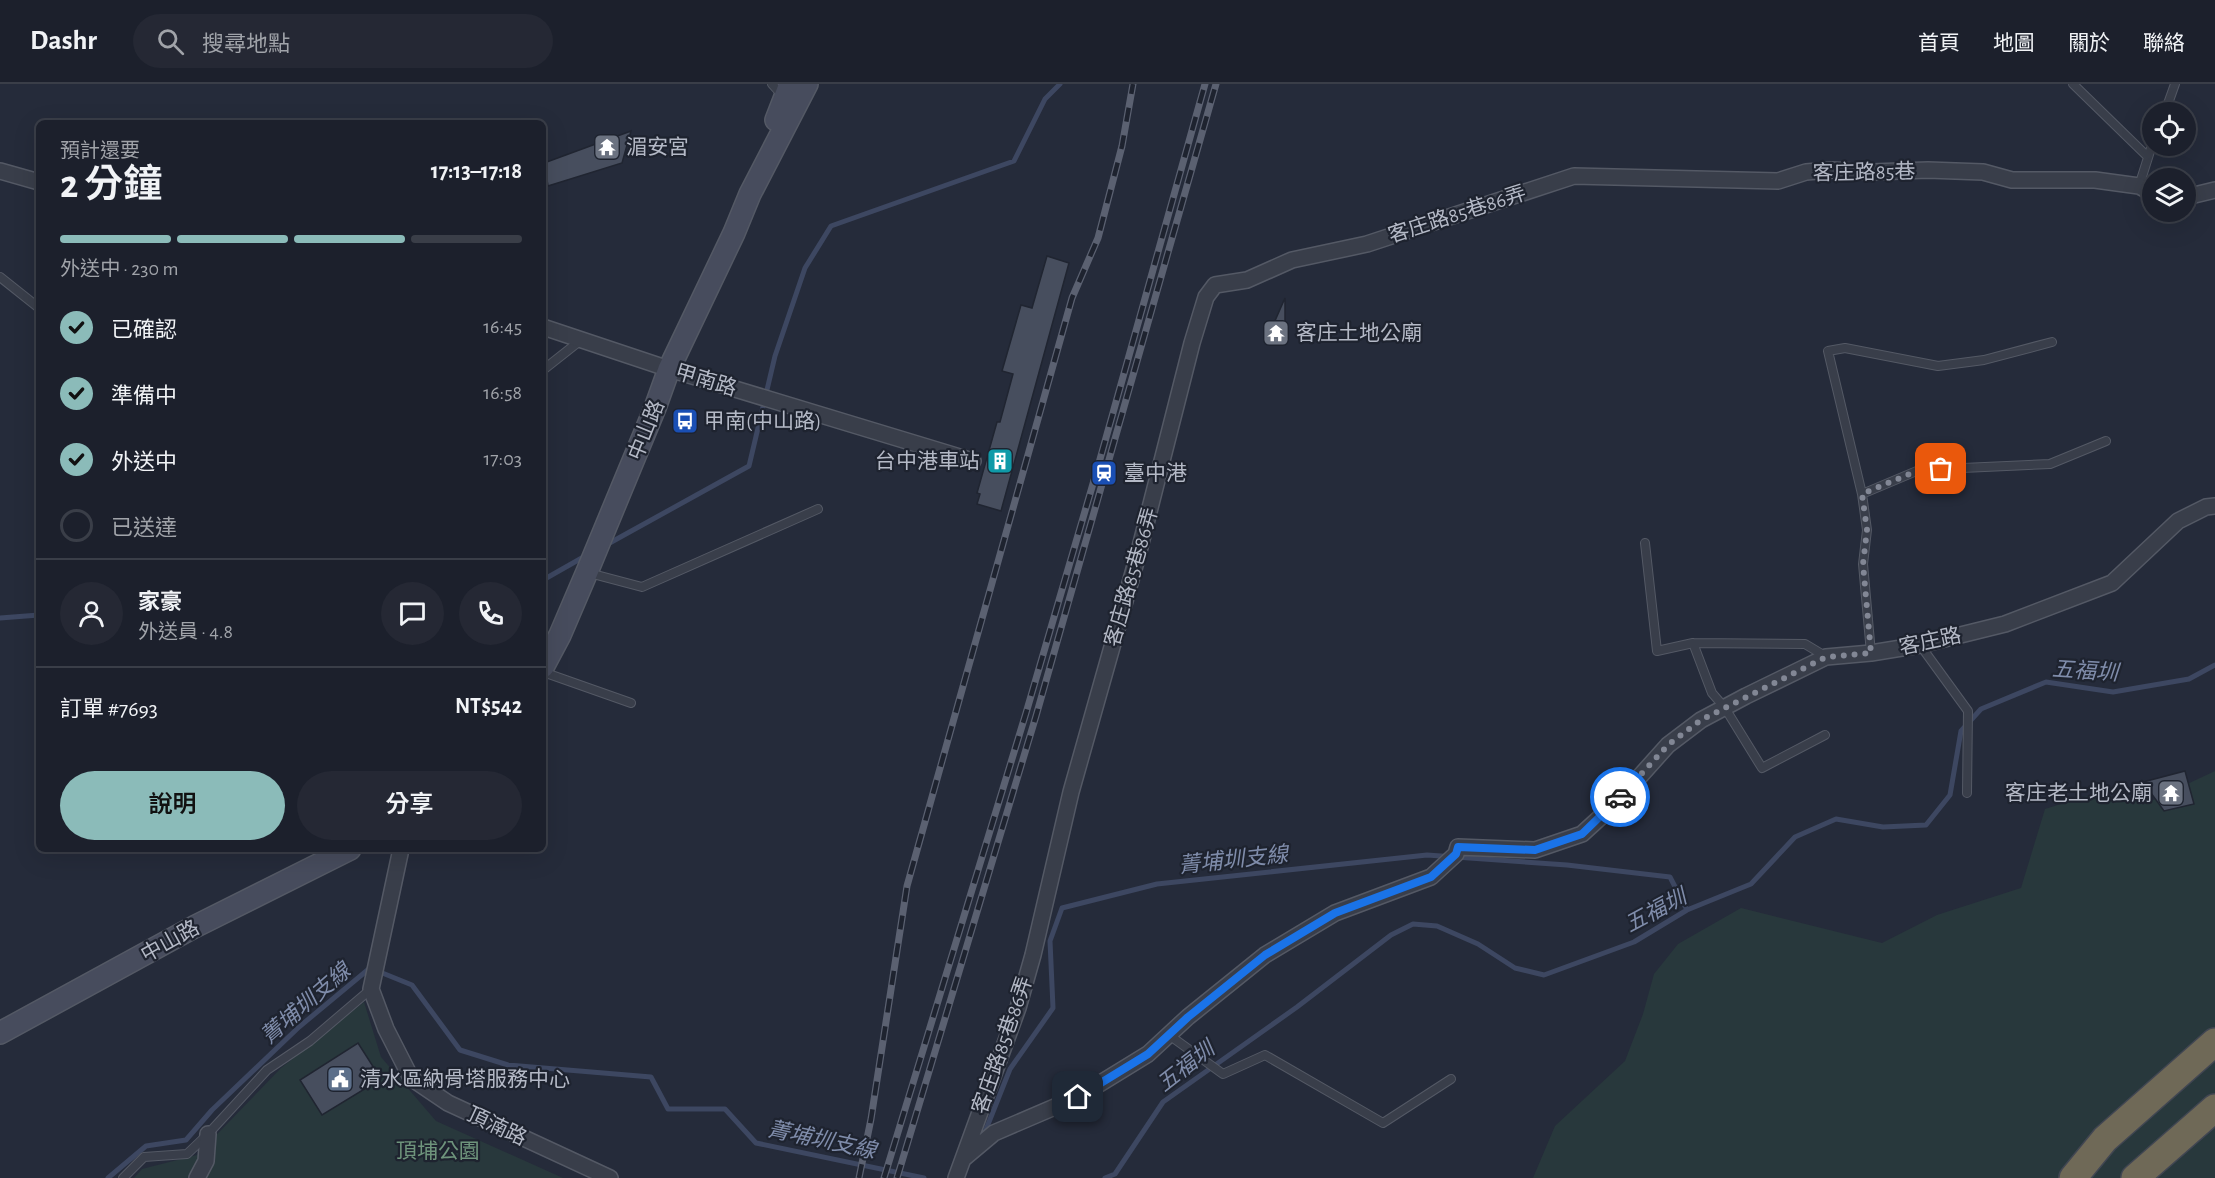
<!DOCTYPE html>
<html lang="zh-TW">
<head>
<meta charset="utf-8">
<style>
	body { margin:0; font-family:"Alegreya Sans","Noto Sans TC",sans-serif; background:#252834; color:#f1f3f6; height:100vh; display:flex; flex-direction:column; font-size:22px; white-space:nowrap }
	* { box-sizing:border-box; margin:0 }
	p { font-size:20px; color:#a0a3a9 }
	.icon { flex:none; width:33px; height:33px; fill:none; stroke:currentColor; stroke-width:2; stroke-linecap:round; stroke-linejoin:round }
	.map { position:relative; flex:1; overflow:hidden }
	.details { position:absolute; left:36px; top:36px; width:510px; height:732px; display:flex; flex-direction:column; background:#1c202c; border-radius:9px; box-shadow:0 6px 24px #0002,0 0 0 2px #3a3e48 }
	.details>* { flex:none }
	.controls { position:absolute; left:2142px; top:18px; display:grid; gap:12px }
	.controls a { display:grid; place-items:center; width:54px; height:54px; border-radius:50%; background:#1c202c; box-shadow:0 6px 24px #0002,0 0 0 2px #3a3e48; font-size:30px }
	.pin { position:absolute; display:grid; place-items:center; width:51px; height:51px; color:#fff; margin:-26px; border-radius:12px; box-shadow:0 3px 9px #0006 }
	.courier { position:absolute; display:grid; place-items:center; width:60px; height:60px; margin:-30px; border:4px solid #1a73e8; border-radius:50%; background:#fff; color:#222; box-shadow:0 2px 8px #0007 }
	.summary em { font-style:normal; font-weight:600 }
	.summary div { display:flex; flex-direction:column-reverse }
	.summary { display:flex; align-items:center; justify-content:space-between; height:102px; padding:0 24px }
	h1 { font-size:39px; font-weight:600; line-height:45px }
	.bar { display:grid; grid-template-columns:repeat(4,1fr); gap:9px 6px; align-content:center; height:72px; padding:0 24px }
	.bar i { height:8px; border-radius:4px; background:#3a3e48 }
	.bar .selected { background:#8bbbb9 }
	.bar p { grid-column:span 4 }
	.line { display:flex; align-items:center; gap:15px; padding:0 24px; border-top:2px solid #3a3e48 }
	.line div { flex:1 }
	.round { display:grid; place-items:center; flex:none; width:63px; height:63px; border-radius:32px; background:#252834 }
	ol { padding:0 24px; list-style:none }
	li { display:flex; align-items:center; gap:18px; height:66px }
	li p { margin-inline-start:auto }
	li .icon { padding:6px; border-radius:50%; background:#8bbbb9; color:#111; stroke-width:4 }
	li:last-child { color:#a0a3a9 }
	li i { width:33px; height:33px; border:3px solid #3a3e48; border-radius:50% }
	.action { display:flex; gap:12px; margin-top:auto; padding:12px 24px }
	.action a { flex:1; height:69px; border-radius:36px; background:#8bbbb9; color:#111; font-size:24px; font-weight:600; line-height:69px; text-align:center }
	.action a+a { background:#252834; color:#f1f3f6 }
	header { display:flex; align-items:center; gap:36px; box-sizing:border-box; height:84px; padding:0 30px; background:#1c202c; border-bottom:2px solid #3a3e48 }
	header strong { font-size:28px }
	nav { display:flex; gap:33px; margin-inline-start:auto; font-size:21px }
	.search { width:420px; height:54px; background:#252834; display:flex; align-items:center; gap:15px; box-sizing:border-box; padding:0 21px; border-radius:33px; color:#a0a3a9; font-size:22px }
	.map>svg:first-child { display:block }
	.green { fill:#28383c }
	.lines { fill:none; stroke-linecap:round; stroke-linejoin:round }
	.stream { stroke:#3d4761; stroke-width:5 }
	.building { fill:#474e5e; stroke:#202531; stroke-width:1.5 }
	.lane-casing { stroke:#545965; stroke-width:10 }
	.street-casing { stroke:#545965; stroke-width:18 }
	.secondary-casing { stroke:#545965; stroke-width:24 }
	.highway-casing { stroke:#414652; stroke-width:30 }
	.lane { stroke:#393e4a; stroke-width:8 }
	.street { stroke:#393e4a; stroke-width:15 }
	.secondary { stroke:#474c5d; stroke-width:21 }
	.highway { stroke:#6f6957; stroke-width:27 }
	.rail-casing { stroke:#5b6171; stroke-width:7 }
	.rail { stroke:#1e232f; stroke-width:4.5; stroke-dasharray:14; stroke-linecap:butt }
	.done { stroke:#828795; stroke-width:6; stroke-dasharray:0 10.8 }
	.route { stroke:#1a73e8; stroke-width:8 }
	.labels { text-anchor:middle; stroke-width:4.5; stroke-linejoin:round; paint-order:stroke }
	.poi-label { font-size:21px; fill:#b4b9c6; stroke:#1e232f; text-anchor:start }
	.street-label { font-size:21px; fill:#b4b9c6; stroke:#1e232f }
	.park-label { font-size:21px; fill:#6e947c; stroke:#1e232f }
	.water-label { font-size:22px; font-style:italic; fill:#7f8caa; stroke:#1e232f }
</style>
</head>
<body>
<header>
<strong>Dashr</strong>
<div class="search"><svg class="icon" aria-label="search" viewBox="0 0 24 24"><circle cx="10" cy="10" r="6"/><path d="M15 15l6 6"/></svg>搜尋地點</div>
<nav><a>首頁</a><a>地圖</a><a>關於</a><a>聯絡</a></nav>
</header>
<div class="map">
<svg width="2215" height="1094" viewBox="0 0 2215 1094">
	<rect width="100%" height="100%" fill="#252b3a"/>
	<path class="green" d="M2215 687V1094H1533L1555 1042 1625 977 1643 930 1654 890 1678 860 1741 824 1882 859 1937 831 2021 804 2045 725 2093 710 2149 718Z
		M364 918 381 973 436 1037 563 1094H134L142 1085 197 1071 281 984Z"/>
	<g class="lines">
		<path class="stream" d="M606 461 749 382 775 272 805 184 831 142 1014 77 1045 15 1060 0
			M543 496 587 471
			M0 534 39 531
			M983 1053 1010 985 1053 924 1050 857 1062 824 1157 800 1427 771 1567 781 1670 793 1687 826
			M108 1094 146 1062 186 1056 212 1026 299 943 370 884 412 901 460 966 508 981 651 993 668 1025H725L756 1059 924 1094
			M1105 1094 1115 1090 1163 1018 1297 923 1391 851 1413 840 1437 842 1478 860 1515 884 1544 891 1634 858 1687 826 1751 800 1795 753 1836 735 1883 743 1926 741 1950 711 1961 647 1981 625 2046 598 2113 608 2189 595 2215 581"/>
	</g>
	<path class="building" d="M631 47 622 79 548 102 544 79Z
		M1047 172 1069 179 1001 427 977 420 980 410 977 409 997 338H1000L1013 290 1002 287 1021 221 1032 224Z
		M1285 214V255H1267Z
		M2185 687 2194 720 2164 727 2143 698Z
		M358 959 381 995 322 1031 300 996Z"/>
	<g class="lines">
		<defs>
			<path id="lane" d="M772 0 782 11
				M2073 0 2148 73
				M2165 28 2175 0
				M2139 102 2152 61
				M0 193 39 224
				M543 286 581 256
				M1862 410 1919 386 2050 380 2106 357
				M1645 459 1657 567 1693 559 1712 609 1725 624 1762 684 1825 651
				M589 489 642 503 818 425
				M1693 559 1805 560 1825 572
				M1920 561 1968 627 1967 709
				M1871 569 1863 480 1867 446 1862 410 1828 267 1845 264 1938 282 1984 276 2052 258
				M543 588 631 619
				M1169 951 1223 990 1265 971 1383 1039 1451 995
				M123 1094 144 1073 187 1070 208 1050 267 986 310 957 371 905"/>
			<path id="street" d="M0 87 39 98
				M2186 113 2215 106
				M543 243 669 285 973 377
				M401 765 371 905 386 945 411 994 448 1019 610 1094
				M963 1075 994 1049 1078 1013 1148 970 1188 933 1265 871 1335 829 1431 793 1456 770 1458 763 1535 766 1582 750 1616 719 1668 661 1701 636 1746 612 1826 573 1871 569 1920 561 2005 540 2112 499 2178 437 2206 423 2215 422
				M197 1094 206 1077 208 1050
				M956 1094 1018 924 1033 871 1071 708 1138 471 1192 259 1206 213 1215 201 1247 196 1292 176 1367 160 1574 92 1778 97 1806 88 1831 86 1872 88 1928 86 1983 88 2012 96H2095L2139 102 2152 109"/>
			<path id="secondary" d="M776 36 790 0
				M543 583 560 551 587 488 655 324 669 285 734 149 750 110 807 0
				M0 949 194 843 350 765"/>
			<path id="highway" d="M2073 1094 2105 1055 2215 958
				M2135 1094 2215 1024"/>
		</defs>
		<use href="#lane" class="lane-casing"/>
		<use href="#street" class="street-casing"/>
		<use href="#secondary" class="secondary-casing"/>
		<use href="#highway" class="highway-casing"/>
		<use href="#lane" class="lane"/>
		<use href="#street" class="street"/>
		<use href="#secondary" class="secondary"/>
		<use href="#highway" class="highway"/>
		<defs>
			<path id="rail" d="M859 1094 871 1035 907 802 1072 214 1098 154 1122 62 1133 0
				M884 1094 1026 629 1097 386 1205 0
				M897 1094 1036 632 1216 0"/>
		</defs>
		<use href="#rail" class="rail-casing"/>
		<use href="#rail" class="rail"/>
	</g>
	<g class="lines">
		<path class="done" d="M1620 713 1668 661 1701 636 1826 573 1871 569 1863 480 1867 446 1862 410 1919 386 1941 385"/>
		<path class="route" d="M1078 1013 1148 970 1188 933 1265 871 1335 829 1431 793 1456 770 1458 763 1535 766 1582 750 1620 713"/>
	</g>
	<defs>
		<symbol id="temple-square" viewBox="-11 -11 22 22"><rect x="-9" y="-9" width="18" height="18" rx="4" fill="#6b7280" stroke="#1e232f"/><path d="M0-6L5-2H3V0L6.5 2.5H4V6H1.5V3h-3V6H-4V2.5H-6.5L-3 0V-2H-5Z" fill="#fff"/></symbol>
		<symbol id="bus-square" viewBox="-11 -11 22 22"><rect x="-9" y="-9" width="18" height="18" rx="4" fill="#1a4fb4" stroke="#1e232f"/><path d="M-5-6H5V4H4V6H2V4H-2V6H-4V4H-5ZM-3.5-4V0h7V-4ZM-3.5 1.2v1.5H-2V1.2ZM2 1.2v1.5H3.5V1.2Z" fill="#fff"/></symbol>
		<symbol id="building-square" viewBox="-11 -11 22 22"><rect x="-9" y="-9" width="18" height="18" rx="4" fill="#0f9aa8" stroke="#1e232f"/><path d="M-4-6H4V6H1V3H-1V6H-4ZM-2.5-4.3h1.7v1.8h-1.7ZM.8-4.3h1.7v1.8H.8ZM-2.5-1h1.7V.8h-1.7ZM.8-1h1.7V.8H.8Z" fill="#fff"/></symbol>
		<symbol id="station-square" viewBox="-11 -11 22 22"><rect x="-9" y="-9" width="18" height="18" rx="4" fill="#1a4fb4" stroke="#1e232f"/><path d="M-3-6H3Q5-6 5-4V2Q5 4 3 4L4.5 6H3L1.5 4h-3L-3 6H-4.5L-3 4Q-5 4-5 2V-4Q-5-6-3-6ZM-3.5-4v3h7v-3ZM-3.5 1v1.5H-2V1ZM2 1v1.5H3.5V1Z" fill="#fff"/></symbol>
		<symbol id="civic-square" viewBox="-11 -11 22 22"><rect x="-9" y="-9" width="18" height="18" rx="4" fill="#5c6f8a" stroke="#1e232f"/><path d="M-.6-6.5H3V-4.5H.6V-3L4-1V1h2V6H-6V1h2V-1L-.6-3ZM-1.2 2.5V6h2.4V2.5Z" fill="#fff"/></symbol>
	</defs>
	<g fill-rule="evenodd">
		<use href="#temple-square" x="592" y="48" width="30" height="30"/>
		<use href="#temple-square" x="1261" y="234" width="30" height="30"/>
		<use href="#bus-square" x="670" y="322" width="30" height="30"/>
		<use href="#building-square" x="985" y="362" width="30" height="30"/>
		<use href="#station-square" x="1089" y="374" width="30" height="30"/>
		<use href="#temple-square" x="2156" y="694" width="30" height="30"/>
		<use href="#civic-square" x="325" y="980" width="30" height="30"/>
	</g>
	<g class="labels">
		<g class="poi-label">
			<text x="626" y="70">湄安宮</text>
			<text x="1296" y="256">客庄土地公廟</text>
			<text x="704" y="344">甲南(中山路)</text>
			<text x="980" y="384" text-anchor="end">台中港車站</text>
			<text x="1124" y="396">臺中港</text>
			<text x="2152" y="716" text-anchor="end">客庄老土地公廟</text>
			<text x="360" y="1002">清水區納骨塔服務中心</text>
		</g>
		<g class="street-label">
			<text transform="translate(1864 88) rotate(-1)" y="7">客庄路85巷</text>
			<text transform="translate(1457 130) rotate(-18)" y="7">客庄路85巷86弄</text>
			<text transform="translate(706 296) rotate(17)" y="7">甲南路</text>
			<text transform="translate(646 346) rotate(-68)" y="7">中山路</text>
			<text transform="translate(1131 493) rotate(-74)" y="7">客庄路85巷86弄</text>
			<text transform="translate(1930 557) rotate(-12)" y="7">客庄路</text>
			<text transform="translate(170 857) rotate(-29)" y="7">中山路</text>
			<text transform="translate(1002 961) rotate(-71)" y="7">客庄路85巷86弄</text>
			<text transform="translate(497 1042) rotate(25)" y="7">頂湳路</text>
		</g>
		<g class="park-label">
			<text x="438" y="1074">頂埔公園</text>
		</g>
		<g class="water-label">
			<text transform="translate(2085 586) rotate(4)" y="8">五福圳</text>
			<text transform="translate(1233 775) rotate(-6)" y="8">菁埔圳支線</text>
			<text transform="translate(1655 826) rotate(-28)" y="8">五福圳</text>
			<text transform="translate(305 919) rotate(-41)" y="8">菁埔圳支線</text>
			<text transform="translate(1185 982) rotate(-38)" y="8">五福圳</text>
			<text transform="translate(822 1055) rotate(12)" y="8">菁埔圳支線</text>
		</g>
	</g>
</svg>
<div class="controls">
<a><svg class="icon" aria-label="locate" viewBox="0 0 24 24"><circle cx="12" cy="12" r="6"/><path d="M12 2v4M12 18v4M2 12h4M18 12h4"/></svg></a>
<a><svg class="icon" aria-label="layers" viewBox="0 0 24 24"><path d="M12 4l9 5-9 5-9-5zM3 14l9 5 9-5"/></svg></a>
</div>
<div class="pin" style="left:1941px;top:385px;background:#ea580c"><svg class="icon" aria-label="bag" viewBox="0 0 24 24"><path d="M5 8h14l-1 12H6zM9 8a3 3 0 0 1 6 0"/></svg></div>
<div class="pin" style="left:1078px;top:1013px;background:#1f2937"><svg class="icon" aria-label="home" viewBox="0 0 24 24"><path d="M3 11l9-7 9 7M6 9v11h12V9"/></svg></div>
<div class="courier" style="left:1620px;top:713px"><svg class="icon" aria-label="car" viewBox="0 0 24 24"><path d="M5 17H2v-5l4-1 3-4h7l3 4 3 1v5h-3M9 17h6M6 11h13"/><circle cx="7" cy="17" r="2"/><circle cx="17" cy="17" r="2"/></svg></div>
<section class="details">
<div class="summary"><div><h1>2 分鐘</h1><p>預計還要</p></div><em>17:13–17:18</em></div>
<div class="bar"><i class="selected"></i><i class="selected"></i><i class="selected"></i><i></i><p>外送中 · 230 m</p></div>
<ol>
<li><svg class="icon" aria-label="check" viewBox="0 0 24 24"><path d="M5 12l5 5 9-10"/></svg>已確認<p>16:45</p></li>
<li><svg class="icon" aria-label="check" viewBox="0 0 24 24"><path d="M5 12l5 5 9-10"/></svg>準備中<p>16:58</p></li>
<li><svg class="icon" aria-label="check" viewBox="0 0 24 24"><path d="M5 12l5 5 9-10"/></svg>外送中<p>17:03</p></li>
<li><i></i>已送達</li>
</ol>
<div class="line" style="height:108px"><a class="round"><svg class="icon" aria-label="person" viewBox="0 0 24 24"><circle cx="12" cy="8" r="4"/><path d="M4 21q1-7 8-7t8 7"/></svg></a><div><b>家豪</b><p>外送員 · 4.8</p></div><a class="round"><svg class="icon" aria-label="chat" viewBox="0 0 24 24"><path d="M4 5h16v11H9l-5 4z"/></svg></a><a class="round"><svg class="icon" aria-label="phone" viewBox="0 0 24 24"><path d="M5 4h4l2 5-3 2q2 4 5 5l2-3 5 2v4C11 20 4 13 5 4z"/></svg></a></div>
<div class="line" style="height:78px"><div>訂單 #7693</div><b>NT$542</b></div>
<div class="action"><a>說明</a><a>分享</a></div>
</section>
</div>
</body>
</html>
